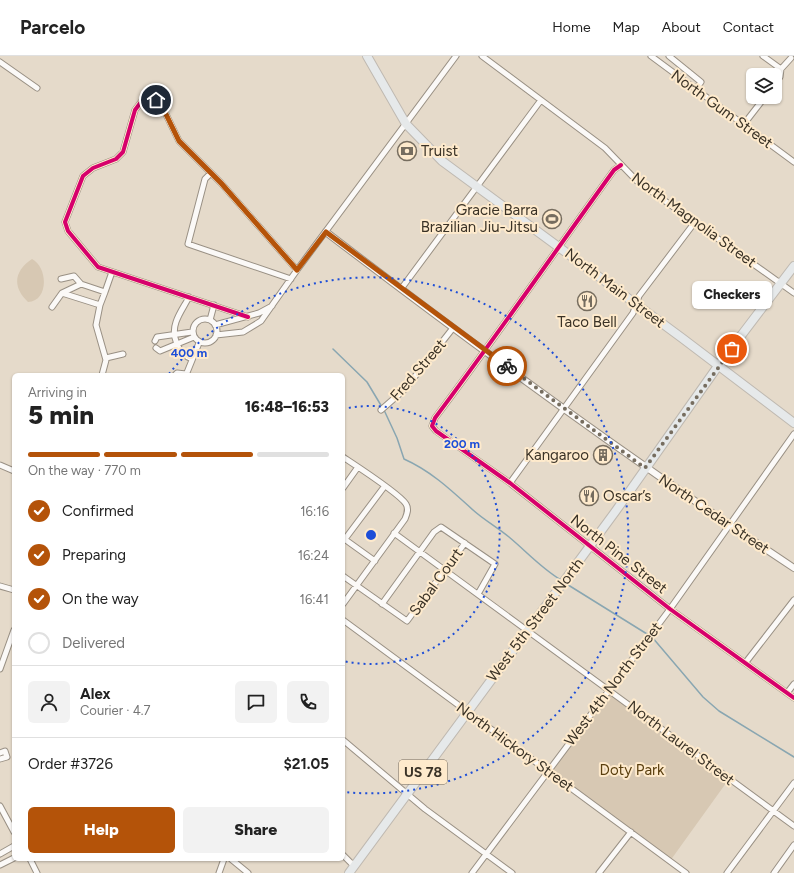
<!DOCTYPE html>
<html lang="en">
<head>
<meta charset="utf-8">
<style>
	body { margin:0; font-family:Figtree,sans-serif; background:#f2f2f2; color:#222; height:100vh; display:flex; flex-direction:column; font-size:15px; white-space:nowrap }
	* { box-sizing:border-box; margin:0 }
	p { font-size:13px; color:#767676 }
	.icon { flex:none; width:22px; height:22px; fill:none; stroke:currentColor; stroke-width:2; stroke-linecap:round; stroke-linejoin:round }
	.map { position:relative; flex:1; overflow:hidden }
	.panel { position:absolute; left:12px; top:317px; width:333px; height:488px; display:flex; flex-direction:column; background:#fff; border-radius:6px; box-shadow:0 1px 3px #0004 }
	.panel>* { flex:none }
	.tools { position:absolute; left:746px; top:12px; display:grid; gap:8px }
	.tools a { display:grid; place-items:center; width:36px; height:36px; border-radius:6px; background:#fff; box-shadow:0 1px 3px #0004; font-size:20px }
	.pin { position:absolute; display:grid; place-items:center; width:34px; height:34px; color:#fff; margin:-17px; border:2px solid #fff; border-radius:50%; box-shadow:0 1px 4px #0007 }
	.courier { position:absolute; display:grid; place-items:center; width:40px; height:40px; margin:-20px; border:3px solid #b45309; border-radius:50%; background:#fff; color:#222; box-shadow:0 1px 5px #0007 }
	.bubble { position:absolute; height:28px; border-radius:6px; background:#fff; box-shadow:0 1px 3px #0004; font-size:13px; font-weight:800; line-height:28px; text-align:center }
	.overview em { font-style:normal; font-weight:800 }
	.overview div { display:flex; flex-direction:column-reverse }
	.overview { display:flex; align-items:center; justify-content:space-between; height:68px; padding:0 16px }
	h1 { font-size:26px; font-weight:800; line-height:30px }
	.bar { display:grid; grid-template-columns:repeat(4,1fr); gap:6px 4px; align-content:center; height:48px; padding:0 16px }
	.bar i { height:5px; border-radius:3px; background:#e0e0e0 }
	.bar .on { background:#b45309 }
	.bar p { grid-column:span 4 }
	.line { display:flex; align-items:center; gap:10px; padding:0 16px; border-top:1px solid #e0e0e0 }
	.line div { flex:1 }
	.round { display:grid; place-items:center; flex:none; width:42px; height:42px; border-radius:6px; background:#f2f2f2 }
	ol { padding:0 16px; list-style:none }
	li { display:flex; align-items:center; gap:12px; height:44px }
	li p { margin-inline-start:auto }
	li .icon { padding:4px; border-radius:50%; background:#b45309; color:#fff; stroke-width:4 }
	li:last-child { color:#767676 }
	li i { width:22px; height:22px; border:2px solid #e0e0e0; border-radius:50% }
	.primary-button { display:flex; gap:8px; margin-top:auto; padding:8px 16px }
	.primary-button a { flex:1; height:46px; border-radius:6px; background:#b45309; color:#fff; font-size:16px; font-weight:800; line-height:46px; text-align:center }
	.primary-button a+a { background:#f2f2f2; color:#222 }
	header { display:flex; align-items:center; gap:24px; box-sizing:border-box; height:56px; padding:0 20px; background:#fff; border-bottom:1px solid #e0e0e0 }
	header strong { font-size:19px }
	nav { display:flex; gap:22px; margin-inline-start:auto; font-size:14px }
	.map>svg:first-child { display:block }
	.green { fill:#d7c8b3 }
	.lines { fill:none; stroke-linecap:round; stroke-linejoin:round }
	.stream { stroke:#89a6b1; stroke-width:1.5 }
	.minor-casing { stroke:#999084; stroke-width:7 }
	.tertiary-casing { stroke:#999084; stroke-width:8 }
	.primary-casing { stroke:#bfb9b1; stroke-width:10 }
	.minor { stroke:#fbf9f7; stroke-width:5 }
	.tertiary { stroke:#fbf9f7; stroke-width:6 }
	.primary { stroke:#e6e9ea; stroke-width:8 }
	.cycleway-casing { stroke:#feeacc; stroke-width:6 }
	.cycleway { stroke:#d6006c; stroke-width:4 }
	.done { stroke:#766d5f; stroke-width:4; stroke-dasharray:0 7.2 }
	.route { stroke:#b45309; stroke-width:5 }
	.ring { fill:none; stroke:#1d4ed8; stroke-width:2; stroke-dasharray:2 4 }
	.labels { text-anchor:middle; stroke-width:4; stroke-linejoin:round; paint-order:stroke }
	.shield { fill:#feeacc; stroke:#756958; stroke-width:1 }
	.shield-label { font-size:14px; font-weight:bold; fill:#3a3226 }
	.street-label { font-size:15px; fill:#3a3226; stroke:#feeacc }
	.poi-label { font-size:15px; fill:#3a3226; stroke:#feeacc; text-anchor:start }
	.park-label { font-size:15px; fill:#5a3f0f; stroke:#feeacc }
	.centre { fill:#1d4ed8; stroke:#feeacc; stroke-width:2 }
	.ring-label { font-size:12px; text-anchor:middle; font-weight:bold; fill:#1d4ed8; stroke:#feeacc; stroke-width:4; stroke-linejoin:round; paint-order:stroke }
</style>
</head>
<body>
<header>
<strong>Parcelo</strong>
<nav><a>Home</a><a>Map</a><a>About</a><a>Contact</a></nav>
</header>
<div class="map">
<svg width="794" height="817" viewBox="0 0 794 817">
	<rect width="100%" height="100%" fill="#e5daca"/>
	<path class="green" d="M32 203C48 211 49 245 28 246 12 231 14 215 32 203Z
		M608 633 729 723 670 805 548 715Z"/>
	<g class="lines">
		<path class="stream" d="M333 293 367 326 382 351
			M384 354 397 382 404 403C431 415 451 434 473 454 484 464 497 471 509 481 527 496 541 512 561 524
			M565 527 647 578
			M652 581 703 641 719 655 794 701"/>
		<defs>
			<path id="minor" d="M482 0 605 92 637 125 794 237
				M651 0 794 106
				M669 0 701 26 696 33
				M763 0 781 13
				M0 6 37 32
				M775 28 780 21 781 13 791 2
				M744 68 765 41
				M621 109 614 114C554 197 496 281 435 362L432 370 436 375 510 427 670 553 794 642
				M211 117 205 123 188 188 291 223
				M61 223 74 220 81 228 105 236 112 216
				M401 233 541 44
				M62 237 100 249 105 236
				M189 241C185 249 179 257 176 266 171 280 178 298 192 303
				M100 249 96 269 106 304 102 319
				M52 251 62 237 81 228
				M248 261 98 211 68 175 65 166 83 120 93 112 116 103 123 96 135 54 141 46 148 42 161 48 179 85 221 127 297 214
				M193 275a12 12 0 1 1 24 0a12 12 0 1 1-24 0Z
				M210 264 214 249
				M215 269 259 257 272 250
				M216 279 243 276 261 265 297 214 456 0
				M155 285 157 281 192 276
				M156 292 160 295 194 281
				M106 302 123 298
				M175 319 177 317 186 318
				M186 319 199 287
				M381 354 405 333 453 272
				M343 401C355 409 400 438 406 448 409 453 407 458 405 463L343 548
				M0 409 14 415
				M510 427 633 257 639 240 695 166
				M343 432 358 411
				M394 477 794 770
				M343 482 375 505
				M345 483 384 431
				M343 520 407 565 465 487
				M0 530 14 534
				M382 548 434 476 441 471 495 508 478 538
				M343 564 686 817
				M746 606 794 544
				M0 613 14 574
				M787 637 794 628
				M343 684 425 753 512 817
				M0 697 5 695 7 701 0 703
				M0 750 14 776
				M0 798 14 790
				M343 799 354 810
				M30 803 37 817
				M231 803 248 817
				M0 809 14 802
				M219 817 224 803
				M472 817 670 553 794 378
				M599 817 631 776
				M727 817 794 727
				M774 817 794 789"/>
			<path id="tertiary" d="M326 176C479 293 634 406 794 512"/>
			<path id="primary" d="M367 0 406 68 442 105 682 282 794 367
				M349 817 615 456 718 310 794 210"/>
		</defs>
		<use href="#minor" class="minor-casing"/>
		<use href="#tertiary" class="tertiary-casing"/>
		<use href="#primary" class="primary-casing"/>
		<use href="#minor" class="minor"/>
		<use href="#tertiary" class="tertiary"/>
		<use href="#primary" class="primary"/>
		<defs>
			<path id="cycleway" d="M621 109 614 114C554 197 496 281 435 362L432 370 436 375 510 427 670 553 794 642
				M248 261 98 211 68 175 65 166 83 120 93 112 116 103 123 96 135 54 141 46 148 42 161 48 179 85 221 127 297 214"/>
		</defs>
		<use href="#cycleway" class="cycleway-casing"/>
		<use href="#cycleway" class="cycleway"/>
	</g>
	<g class="lines">
		<path class="done" d="M507 310 645 412 732 293"/>
		<path class="route" d="M156 44 161 48 179 85 221 127 297 214 326 176 507 310"/>
	</g>
	<g class="ring">
		<path d="M343 353A129 129 0 1 1 343 605"/>
		<path d="M169 318A258 258 0 1 1 344 736"/>
	</g>
	<defs>
		<symbol id="bank-ring" viewBox="-11 -11 22 22"><circle r="9.5" fill="#feeacc" stroke="#766d5f" stroke-width="1.5"/><path d="M-6-4H6V4H-6ZM0-2.3a2.3 2.3 0 1 0 0 4.6a2.3 2.3 0 1 0 0-4.6Z" fill="#766d5f"/></symbol>
		<symbol id="stadium-ring" viewBox="-11 -11 22 22"><circle r="9.5" fill="#feeacc" stroke="#766d5f" stroke-width="1.5"/><path d="M0-5a6.5 5 0 1 0 0 10a6.5 5 0 1 0 0-10ZM-3.5-1.8h7v3.6h-7Z" fill="#766d5f"/></symbol>
		<symbol id="restaurant-ring" viewBox="-11 -11 22 22"><circle r="9.5" fill="#feeacc" stroke="#766d5f" stroke-width="1.5"/><path d="M-5-6h1v4h1v-4h1v4h1v-4h1v5L-1.5 .5V6h-2V.5L-5-1ZM5-6V6H3V1.5H1.5Q1.5-4 5-6Z" fill="#766d5f"/></symbol>
		<symbol id="building-ring" viewBox="-11 -11 22 22"><circle r="9.5" fill="#feeacc" stroke="#766d5f" stroke-width="1.5"/><path d="M-4-6H4V6H1V3H-1V6H-4ZM-2.5-4.3h1.7v1.8h-1.7ZM.8-4.3h1.7v1.8H.8ZM-2.5-1h1.7V.8h-1.7ZM.8-1h1.7V.8H.8Z" fill="#766d5f"/></symbol>
	</defs>
	<g fill-rule="evenodd">
		<use href="#bank-ring" x="396" y="84" width="22" height="22"/>
		<use href="#stadium-ring" x="541" y="152" width="22" height="22"/>
		<use href="#restaurant-ring" x="576" y="234" width="22" height="22"/>
		<use href="#building-ring" x="592" y="388" width="22" height="22"/>
		<use href="#restaurant-ring" x="578" y="429" width="22" height="22"/>
	</g>
	<g class="labels">
		<rect class="shield" x="399" y="704" width="48" height="24" rx="3"/>
		<g class="shield-label">
			<text x="423" y="721">US 78</text>
		</g>
		<g class="street-label">
			<text transform="translate(722 53) rotate(36)" y="5">North Gum Street</text>
			<text transform="translate(694 164) rotate(36)" y="5">North Magnolia Street</text>
			<text transform="translate(615 232) rotate(37)" y="5">North Main Street</text>
			<text transform="translate(418 314) rotate(-49)" y="5">Fred Street</text>
			<text transform="translate(714 458) rotate(34)" y="5">North Cedar Street</text>
			<text transform="translate(619 498) rotate(38)" y="5">North Pine Street</text>
			<text transform="translate(436 526) rotate(-54)" y="5">Sabal Court</text>
			<text transform="translate(535 564) rotate(-53)" y="5">West 5th Street North</text>
			<text transform="translate(613 628) rotate(-53)" y="5">West 4th North Street</text>
			<text transform="translate(681 687) rotate(37)" y="5">North Laurel Street</text>
			<text transform="translate(515 691) rotate(36)" y="5">North Hickory Street</text>
		</g>
		<g class="poi-label">
			<text x="421" y="100">Truist</text>
			<text x="538" y="159" text-anchor="end">Gracie Barra<tspan x="538" dy="17">Brazilian Jiu-Jitsu</tspan></text>
			<text x="587" y="271" text-anchor="middle">Taco Bell</text>
			<text x="589" y="404" text-anchor="end">Kangaroo</text>
			<text x="603" y="445">Oscar’s</text>
		</g>
		<g class="park-label">
			<text x="632" y="719">Doty Park</text>
		</g>
	</g>
	<circle cx="371" cy="479" r="6" class="centre"/>
	<g class="ring-label">
		<text x="189" y="301">400 m</text>
		<text x="462" y="392">200 m</text>
	</g>
</svg>
<div class="tools">
<a><svg class="icon" aria-label="layers" viewBox="0 0 24 24"><path d="M12 4l9 5-9 5-9-5zM3 14l9 5 9-5"/></svg></a>
</div>
<div class="pin" style="left:732px;top:293px;background:#ea580c"><svg class="icon" aria-label="bag" viewBox="0 0 24 24"><path d="M5 8h14l-1 12H6zM9 8a3 3 0 0 1 6 0"/></svg></div>
<div class="pin" style="left:156px;top:44px;background:#1f2937"><svg class="icon" aria-label="home" viewBox="0 0 24 24"><path d="M3 11l9-7 9 7M6 9v11h12V9"/></svg></div>
<div class="courier" style="left:507px;top:310px"><svg class="icon" aria-label="bike" viewBox="0 0 24 24"><circle cx="6" cy="16" r="4"/><circle cx="18" cy="16" r="4"/><path d="M6 16l4-8h5l3 8M10 8l3 8H6M13 5h3"/></svg></div>
<div class="bubble" style="left:692px;top:225px;width:80px">Checkers</div>
<section class="panel">
<div class="overview"><div><h1>5 min</h1><p>Arriving in</p></div><em>16:48–16:53</em></div>
<div class="bar"><i class="on"></i><i class="on"></i><i class="on"></i><i></i><p>On the way · 770 m</p></div>
<ol>
<li><svg class="icon" aria-label="check" viewBox="0 0 24 24"><path d="M5 12l5 5 9-10"/></svg>Confirmed<p>16:16</p></li>
<li><svg class="icon" aria-label="check" viewBox="0 0 24 24"><path d="M5 12l5 5 9-10"/></svg>Preparing<p>16:24</p></li>
<li><svg class="icon" aria-label="check" viewBox="0 0 24 24"><path d="M5 12l5 5 9-10"/></svg>On the way<p>16:41</p></li>
<li><i></i>Delivered</li>
</ol>
<div class="line" style="height:72px"><a class="round"><svg class="icon" aria-label="person" viewBox="0 0 24 24"><circle cx="12" cy="8" r="4"/><path d="M4 21q1-7 8-7t8 7"/></svg></a><div><b>Alex</b><p>Courier · 4.7</p></div><a class="round"><svg class="icon" aria-label="chat" viewBox="0 0 24 24"><path d="M4 5h16v11H9l-5 4z"/></svg></a><a class="round"><svg class="icon" aria-label="phone" viewBox="0 0 24 24"><path d="M5 4h4l2 5-3 2q2 4 5 5l2-3 5 2v4C11 20 4 13 5 4z"/></svg></a></div>
<div class="line" style="height:52px"><div>Order #3726</div><b>$21.05</b></div>
<div class="primary-button"><a>Help</a><a>Share</a></div>
</section>
</div>
</body>
</html>
